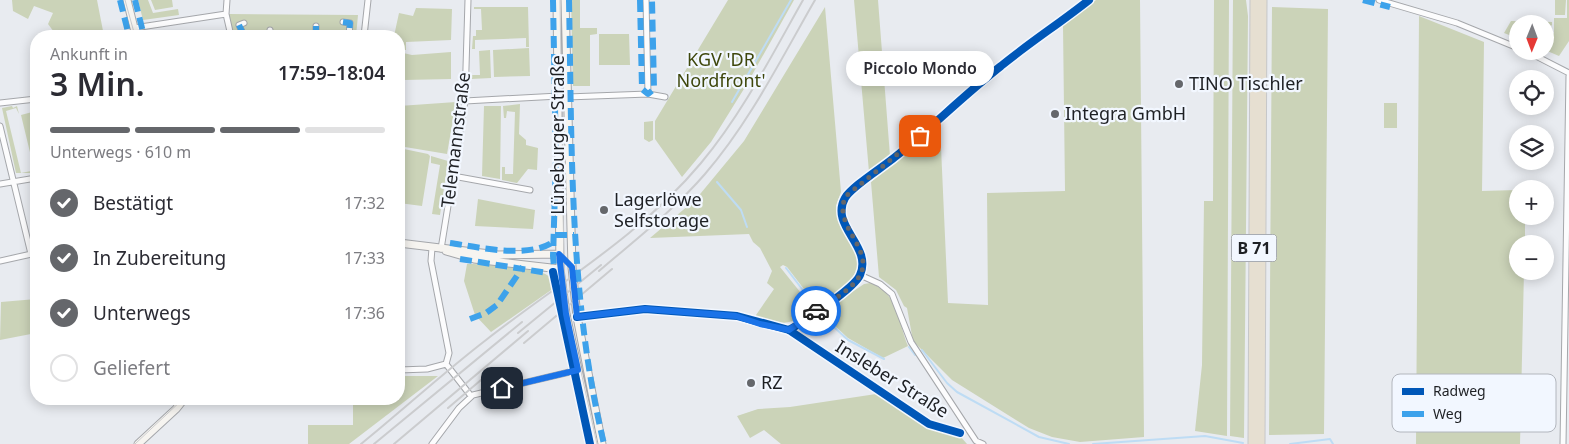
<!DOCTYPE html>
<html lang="de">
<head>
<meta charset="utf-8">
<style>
	body { margin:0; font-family:"Noto Sans",sans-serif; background:#f7f7f7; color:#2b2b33; height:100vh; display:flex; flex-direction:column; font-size:19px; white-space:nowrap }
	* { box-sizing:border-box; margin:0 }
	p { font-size:16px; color:#7c7c81 }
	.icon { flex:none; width:28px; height:28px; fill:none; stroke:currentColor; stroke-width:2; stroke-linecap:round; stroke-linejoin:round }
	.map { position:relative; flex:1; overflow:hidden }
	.details { position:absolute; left:30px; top:30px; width:375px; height:375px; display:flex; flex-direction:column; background:#fff; border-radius:20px; box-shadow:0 2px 12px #0003 }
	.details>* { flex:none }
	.needle { width:32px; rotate:181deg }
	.buttons { position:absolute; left:1509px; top:15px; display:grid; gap:10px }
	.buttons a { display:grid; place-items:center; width:45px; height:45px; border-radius:50%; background:#fff; box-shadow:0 2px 12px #0003; font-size:25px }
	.pin { position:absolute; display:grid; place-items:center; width:42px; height:42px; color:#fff; margin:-21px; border-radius:10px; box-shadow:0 2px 8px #0006 }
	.courier { position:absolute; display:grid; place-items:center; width:50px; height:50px; margin:-25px; border:4px solid #1a73e8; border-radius:50%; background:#fff; color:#222; box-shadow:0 1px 6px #0007 }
	.bubble { position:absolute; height:35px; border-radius:18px; background:#fff; box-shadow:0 2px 12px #0003; font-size:16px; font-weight:600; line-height:35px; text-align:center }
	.summary em { font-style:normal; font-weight:600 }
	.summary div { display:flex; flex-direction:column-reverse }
	.summary { display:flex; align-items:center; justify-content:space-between; height:85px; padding:0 20px }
	h1 { font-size:32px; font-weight:600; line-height:38px }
	.bar { display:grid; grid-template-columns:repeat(4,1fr); gap:8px 5px; align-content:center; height:60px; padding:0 20px }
	.bar i { height:6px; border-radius:4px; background:#e1e1e2 }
	.bar .selected { background:#65676b }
	.bar p { grid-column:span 4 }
	ol { padding:0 20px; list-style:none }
	li { display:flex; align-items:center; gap:15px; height:55px }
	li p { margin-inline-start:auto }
	li .icon { padding:5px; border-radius:50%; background:#65676b; color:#fff; stroke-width:4 }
	li:last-child { color:#7c7c81 }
	li i { width:28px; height:28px; border:2px solid #e1e1e2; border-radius:50% }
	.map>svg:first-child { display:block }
	.green { fill:#cbd3b8 }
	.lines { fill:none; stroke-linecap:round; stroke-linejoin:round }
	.stream { stroke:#bedcf4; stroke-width:2 }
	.street-casing { stroke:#a5a7ab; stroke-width:7 }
	.secondary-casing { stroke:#a5a7ab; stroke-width:9 }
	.highway-casing { stroke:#c6c7c9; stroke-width:11 }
	.street { stroke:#fcfcfd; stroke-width:5 }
	.secondary { stroke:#f6f4f0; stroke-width:7 }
	.highway { stroke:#e6dfd1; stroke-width:9 }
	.tram { stroke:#cbccce; stroke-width:1 }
	.rail { stroke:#cbccce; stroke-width:2 }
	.quiet { stroke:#3da2eb; stroke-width:6; stroke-dasharray:12 6; stroke-linecap:butt }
	.cycleway-casing { stroke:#f2f7ff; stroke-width:11 }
	.cycleway { stroke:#0057b8; stroke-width:8 }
	.done { stroke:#65676b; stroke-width:5; stroke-dasharray:0 9 }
	.route { stroke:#1a73e8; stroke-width:6 }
	.poi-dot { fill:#65676b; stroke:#f2f7ff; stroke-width:2 }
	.labels { text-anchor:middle; stroke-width:4.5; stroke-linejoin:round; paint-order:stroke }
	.shield { fill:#f2f7ff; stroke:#5e6066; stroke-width:1 }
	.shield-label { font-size:16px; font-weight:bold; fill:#1e2024 }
	.park-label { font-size:18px; fill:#3e470c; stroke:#f2f7ff }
	.poi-label { font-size:18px; fill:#1e2024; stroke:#f2f7ff; text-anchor:start }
	.street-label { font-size:18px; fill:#1e2024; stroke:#f2f7ff }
	.key { fill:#f2f7ff; stroke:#b2b6bd; stroke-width:1 }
	.key-label { font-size:14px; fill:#1e2024 }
</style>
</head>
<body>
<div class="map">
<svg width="1569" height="444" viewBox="0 0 1569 444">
	<rect width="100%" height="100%" fill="#e8ebf0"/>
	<path class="green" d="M12 0H97L104 36H57L48 24 53 13 34 6 28 19 13 11Z
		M138 0H148L153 13 178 9 179 15 143 20Z
		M151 0H172L173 7 155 10Z
		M571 0H580V28H597V34L590 35V86H573Z
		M728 0H794L747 84 711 142 682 177 655 139V121Z
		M854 0H878L890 156 869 172Z
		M1096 0H1140L1144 437 1080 442 1052 437 1029 428 952 380 913 341 907 308 904 306 896 290 879 277 871 182 940 125 948 303 988 305 987 193 1065 191 1063 26Z
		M1214 0H1229L1227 436 1195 431 1202 365 1204 201H1213Z
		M1233 0H1246L1248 16 1244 438 1230 436Z
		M1555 0H1566L1565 15H1555Z
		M1567 0H1569V41L1559 56 1545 50V35L1546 37 1554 33V18H1567Z
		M474 7H528L529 47H526V38L475 40V49H472L473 36H476V30H482L481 9H474Z
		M825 7 841 192 836 206 838 217 856 255 858 268 850 282 817 306 787 267 783 265 780 267 813 308C790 325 785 326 757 319L756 315 774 289 767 283 772 271 760 248 753 242 749 234 650 238 696 199 744 141Z
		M1272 7 1328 9 1324 434 1269 435Z
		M416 8 452 9 451 40 406 42V50H399V36H394L399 13 413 16Z
		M228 14 358 15 356 36H234Z
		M1419 16 1484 42 1482 191 1517 190 1518 216H1525V244H1518V271H1524L1520 444H1416Z
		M1511 21 1552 22V25L1545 31V24H1518L1517 38 1504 33Z
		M599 34H629L630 65H599Z
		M529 48 530 76 494 77 493 50Z
		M490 50 491 78 471 79 472 75H480L479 51Z
		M399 52 412 55 451 52V79L404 80 403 98 399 99Z
		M456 102 447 154 399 146V106Z
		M1384 103H1397V128H1384Z
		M520 104 519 134 526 140V145L538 148 537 170 528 169 517 183 502 180V167H505V174H513L515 112 507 111 506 118H504L503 106Z
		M12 106 13 108 17 106 19 114 16 108 6 111 21 173 31 171V164L33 173H16L2 108Z
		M484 106H501L500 179 482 176Z
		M36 111V172L35 173 21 115Z
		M653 121V140L649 142 644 139V122Z
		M399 148 428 154 430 156 422 206 399 203Z
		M431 156 448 161 440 215 432 214 440 165 431 163Z
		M478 199 535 210 533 229 475 226Z
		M467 264C479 263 538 269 547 275 552 278 554 283 554 288L491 332 475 315 464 281Z
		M870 283C898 292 898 322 908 346L883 358 848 338 821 313 864 284Z
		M36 299V333L0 340 1 302Z
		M399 376H438L349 444H308V425H353V405L374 404 380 399H399Z
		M876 394 930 429 960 436 967 444H781L764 430 750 438 737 416 758 409 790 407Z"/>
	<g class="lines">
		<path class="stream" d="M732 102 791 0
			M717 182 741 210 747 227
			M786 268 815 306
			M821 315 848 340 884 359
			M909 347 915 355
			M922 350 947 383 957 392 1039 437 1069 444
			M1093 444 1205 436 1243 443
			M1290 444 1330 439 1333 444"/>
		<defs>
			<path id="street" d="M227 0 226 14 231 36
				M646 0 648 94
				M1379 0 1457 23 1518 48
				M343 22 350 23 349 36
				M134 28 226 14
				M244 36 239 25 244 23
				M270 36V30
				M316 36V26
				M364 36 368 0
				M1526 51 1569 73
				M567 97 648 94 665 97
				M465 101 559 96
				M0 103 36 99
				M0 126 31 254
				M453 176 530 190
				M0 184 36 178
				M432 248 431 261 449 353 446 364
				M441 249 465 101 468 0
				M0 261 36 253
				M860 275 880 284 892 294 911 342 976 441 983 444
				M577 317 645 309 737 316 789 330 929 424 960 433
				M789 330C803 322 855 288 860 275 873 246 829 226 845 198 851 187 883 167 895 157 931 128 964 95 1001 66 1029 43 1060 23 1089 0
				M446 364 471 396
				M399 370 427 369 446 364
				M432 444 459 408 473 395 578 370
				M1563 444 1569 76"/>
			<path id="secondary" d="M127 0 136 36
				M557 0 560 269 566 314 594 444
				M565 0 572 267 577 317 602 444
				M399 243 498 255 559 254
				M446 251 474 259 560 269
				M138 444 176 409 184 399"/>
			<path id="highway" d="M1253 444 1255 0
				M1260 444 1262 0"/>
		</defs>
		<use href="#street" class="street-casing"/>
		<use href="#secondary" class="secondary-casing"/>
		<use href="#highway" class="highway-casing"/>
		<use href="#street" class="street"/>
		<use href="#secondary" class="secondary"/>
		<use href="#highway" class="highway"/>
		<path class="tram" d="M125 0 135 36
			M560 0 564 271 570 322 597 444
			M135 444 183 399"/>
		<path class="rail" d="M599 271C635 240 674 210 705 174 750 122 781 59 815 0
			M518 333 601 265
			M524 343 612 269
			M448 408 488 374
			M361 444C403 410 443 373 486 340 559 283 641 235 701 163 742 114 772 55 803 0
			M374 444 522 322
			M394 444 528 331"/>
		<path class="quiet" d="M120 0 129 36
			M135 0 144 36
			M553 0 556 159 553 256 555 277
			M569 0C572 148 569 299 604 444
			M640 0 642 89 648 94 654 89 652 0
			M1363 0 1390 7
			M343 22 350 23 349 36
			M244 36 239 25 244 23
			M270 36V30
			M316 36V26
			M555 235H574
			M450 243C478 247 528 259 553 242
			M460 259 554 274
			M470 319 486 313 497 305 523 267"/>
		<defs>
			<path id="cycleway" d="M553 272 590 444
				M577 317 645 309 737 316 789 330 929 424 960 433
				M789 330C803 322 855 288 860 275 873 246 829 226 845 198 851 187 883 167 895 157 931 128 964 95 1001 66 1029 43 1060 23 1089 0"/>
		</defs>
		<use href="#cycleway" class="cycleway-casing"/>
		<use href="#cycleway" class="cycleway"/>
	</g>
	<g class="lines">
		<path class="done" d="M816 311C829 302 846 293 856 281 881 252 830 227 846 196L920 136"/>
		<path class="route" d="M502 388 578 370 566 314 559 254 572 267 577 317 645 309 736 316 760 324 789 330 816 311"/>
	</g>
	<g class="poi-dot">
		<circle cx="1179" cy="84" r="5"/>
		<circle cx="1055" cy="114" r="5"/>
		<circle cx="604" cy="210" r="5"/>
		<circle cx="751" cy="383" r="5"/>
	</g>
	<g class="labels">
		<rect class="shield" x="1231.5" y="234.5" width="45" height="27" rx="4"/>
		<g class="shield-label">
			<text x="1254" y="254">B 71</text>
		</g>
		<g class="park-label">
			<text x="721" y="66">KGV 'DR<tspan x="721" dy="21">Nordfront'</tspan></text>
		</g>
		<g class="poi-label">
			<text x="1189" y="90">TINO Tischler</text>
			<text x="1065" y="120">Integra GmbH</text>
			<text x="614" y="206">Lagerlöwe<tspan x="614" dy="21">Selfstorage</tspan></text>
			<text x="761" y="389">RZ</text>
		</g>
		<g class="street-label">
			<text transform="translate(558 135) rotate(-90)" y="6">Lüneburger Straße</text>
			<text transform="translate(456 140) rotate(-83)" y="6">Telemannstraße</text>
			<text transform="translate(892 379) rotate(32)" y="6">Insleber Straße</text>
		</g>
	</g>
	<rect x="1392" y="374" width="164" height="58" rx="8" class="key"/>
	<rect x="1402" y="388" width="22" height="7" fill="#0057b8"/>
	<rect x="1402" y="411" width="22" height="6" fill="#3da2eb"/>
	<g class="key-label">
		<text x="1433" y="396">Radweg</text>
		<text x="1433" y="419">Weg</text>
	</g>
</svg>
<div class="buttons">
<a><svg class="needle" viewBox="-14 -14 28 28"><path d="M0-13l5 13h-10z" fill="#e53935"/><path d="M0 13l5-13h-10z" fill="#7c7c81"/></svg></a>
<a><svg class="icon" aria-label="locate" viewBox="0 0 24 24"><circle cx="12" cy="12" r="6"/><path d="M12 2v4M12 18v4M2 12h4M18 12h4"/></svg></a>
<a><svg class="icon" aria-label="layers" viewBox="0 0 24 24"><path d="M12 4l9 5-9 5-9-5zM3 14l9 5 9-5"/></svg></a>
<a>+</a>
<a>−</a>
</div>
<div class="pin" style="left:920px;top:136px;background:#ea580c"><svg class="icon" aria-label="bag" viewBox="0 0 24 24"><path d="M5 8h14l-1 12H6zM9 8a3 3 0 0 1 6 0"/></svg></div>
<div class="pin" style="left:502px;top:388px;background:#1f2937"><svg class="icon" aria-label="home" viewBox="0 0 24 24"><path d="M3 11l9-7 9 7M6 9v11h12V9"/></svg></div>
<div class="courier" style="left:816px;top:311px"><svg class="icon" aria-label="car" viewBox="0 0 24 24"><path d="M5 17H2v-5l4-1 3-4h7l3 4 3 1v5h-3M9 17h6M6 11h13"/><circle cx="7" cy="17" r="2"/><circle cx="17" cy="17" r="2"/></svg></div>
<div class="bubble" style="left:846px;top:51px;width:148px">Piccolo Mondo</div>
<section class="details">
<div class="summary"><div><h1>3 Min.</h1><p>Ankunft in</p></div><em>17:59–18:04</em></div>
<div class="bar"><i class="selected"></i><i class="selected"></i><i class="selected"></i><i></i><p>Unterwegs · 610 m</p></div>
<ol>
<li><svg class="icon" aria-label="check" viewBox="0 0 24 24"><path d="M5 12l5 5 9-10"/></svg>Bestätigt<p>17:32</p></li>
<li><svg class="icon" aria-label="check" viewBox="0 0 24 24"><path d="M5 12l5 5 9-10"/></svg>In Zubereitung<p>17:33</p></li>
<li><svg class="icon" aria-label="check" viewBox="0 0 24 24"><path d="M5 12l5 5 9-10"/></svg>Unterwegs<p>17:36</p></li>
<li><i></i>Geliefert</li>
</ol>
</section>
</div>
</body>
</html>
